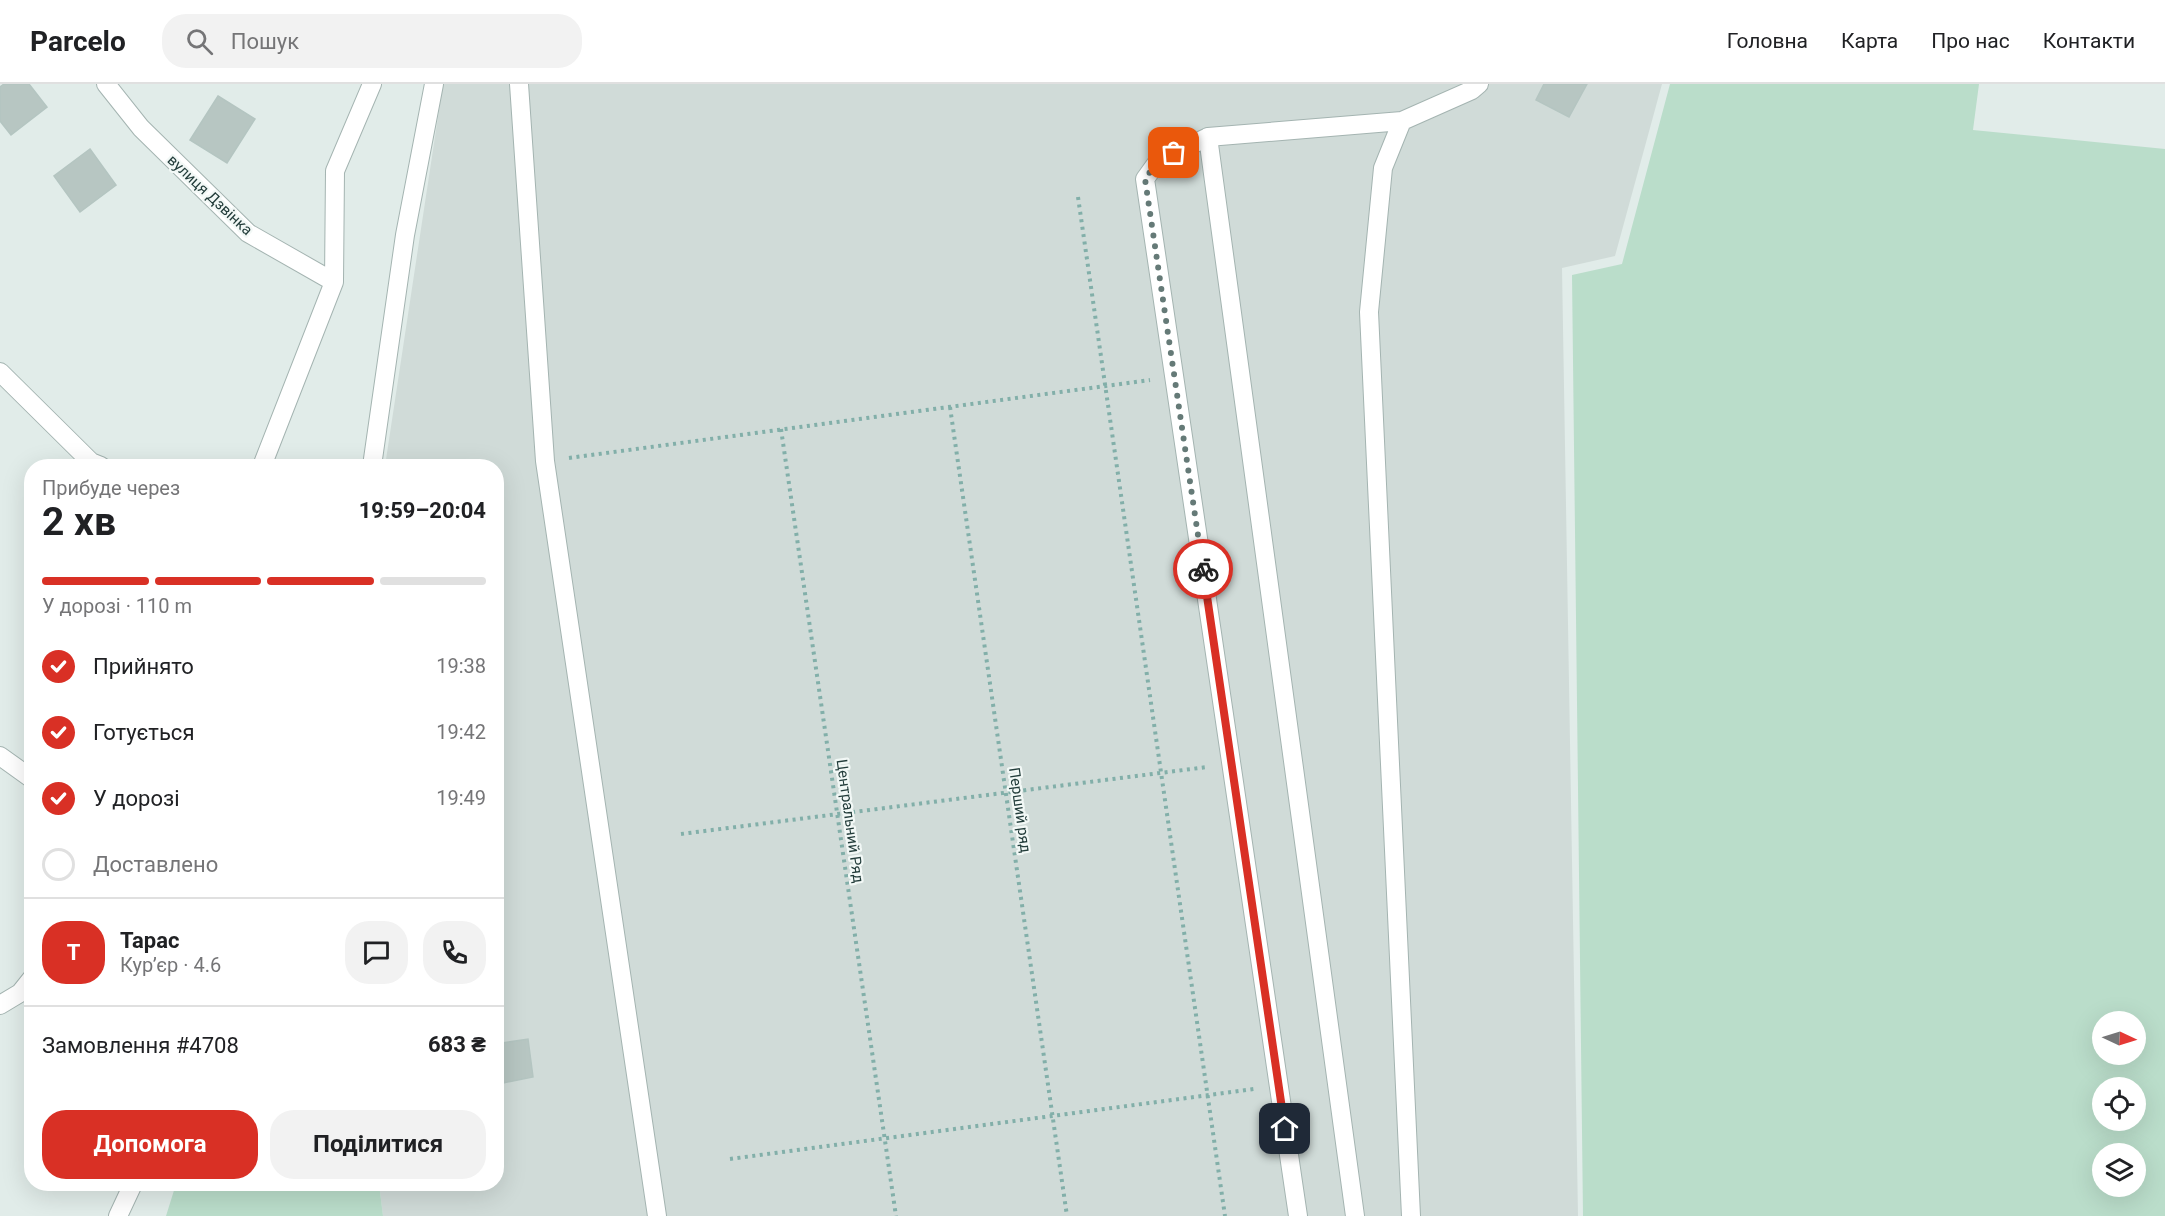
<!DOCTYPE html>
<html lang="uk">
<head>
<meta charset="utf-8">
<style>
	body { margin:0; font-family:Roboto,sans-serif; background:#f2f2f2; color:#202124; height:100vh; display:flex; flex-direction:column; font-size:22px; white-space:nowrap }
	* { box-sizing:border-box; margin:0 }
	p { font-size:20px; color:#757577 }
	.icon { flex:none; width:33px; height:33px; fill:none; stroke:currentColor; stroke-width:2; stroke-linecap:round; stroke-linejoin:round }
	.map { position:relative; flex:1; overflow:hidden }
	.details { position:absolute; left:24px; top:375px; width:480px; height:732px; display:flex; flex-direction:column; background:#fff; border-radius:24px; box-shadow:0 6px 24px #0002 }
	.details>* { flex:none }
	.needle { width:39px; rotate:94deg }
	.tools { position:absolute; left:2092px; top:927px; display:grid; gap:12px }
	.tools a { display:grid; place-items:center; width:54px; height:54px; border-radius:50%; background:#fff; box-shadow:0 6px 24px #0002; font-size:30px }
	.pin { position:absolute; display:grid; place-items:center; width:51px; height:51px; color:#fff; margin:-26px; border-radius:12px; box-shadow:0 3px 9px #0006 }
	.courier { position:absolute; display:grid; place-items:center; width:60px; height:60px; margin:-30px; border:4px solid #d93025; border-radius:50%; background:#fff; color:#222; box-shadow:0 2px 8px #0007 }
	.head em { font-style:normal; font-weight:700 }
	.head div { display:flex; flex-direction:column-reverse }
	.head { display:flex; align-items:center; justify-content:space-between; height:102px; padding:0 18px }
	h1 { font-size:39px; font-weight:700; line-height:45px }
	.bar { display:grid; grid-template-columns:repeat(4,1fr); gap:9px 6px; align-content:center; height:72px; padding:0 18px }
	.bar i { height:8px; border-radius:4px; background:#e0e0e0 }
	.bar .selected { background:#d93025 }
	.bar p { grid-column:span 4 }
	.line { display:flex; align-items:center; gap:15px; padding:0 18px; border-top:2px solid #e0e0e0 }
	.line div { flex:1 }
	.round { display:grid; place-items:center; flex:none; width:63px; height:63px; border-radius:24px; background:#f2f2f2 }
	ol { padding:0 18px; list-style:none }
	li { display:flex; align-items:center; gap:18px; height:66px }
	li p { margin-inline-start:auto }
	li .icon { padding:6px; border-radius:50%; background:#d93025; color:#fff; stroke-width:4 }
	li:last-child { color:#757577 }
	li i { width:33px; height:33px; border:3px solid #e0e0e0; border-radius:50% }
	.button { display:flex; gap:12px; margin-top:auto; padding:12px 18px }
	.button a { flex:1; height:69px; border-radius:24px; background:#d93025; color:#fff; font-size:24px; font-weight:700; line-height:69px; text-align:center }
	.button a+a { background:#f2f2f2; color:#202124 }
	header { display:flex; align-items:center; gap:36px; box-sizing:border-box; height:84px; padding:0 30px; background:#fff; border-bottom:2px solid #e0e0e0 }
	header strong { font-size:28px }
	nav { display:flex; gap:33px; margin-inline-start:auto; font-size:21px }
	.search { width:420px; height:54px; background:#f2f2f2; display:flex; align-items:center; gap:15px; box-sizing:border-box; padding:0 21px; border-radius:24px; color:#757577; font-size:22px }
	.map>svg:first-child { display:block }
	.built { fill:#d0dbd8 }
	.green { fill:#baddca; fill-rule:evenodd }
	.building { fill:#b7c6c2; stroke:#b4c5c1; stroke-width:1.5 }
	.lines { fill:none; stroke-linecap:round; stroke-linejoin:round }
	.minor-casing { stroke:#a4b4b1; stroke-width:20 }
	.path { stroke:#82afa9; stroke-width:4; stroke-dasharray:3 4.5; stroke-linecap:butt }
	.minor { stroke:#fff; stroke-width:18 }
	.done { stroke:#657a77; stroke-width:6; stroke-dasharray:0 10.8 }
	.route { stroke:#d93025; stroke-width:8 }
	.labels { text-anchor:middle; stroke-width:4.5; stroke-linejoin:round; paint-order:stroke }
	.street-label { font-size:15px; fill:#223c3a; stroke:#f2f8f6 }
</style>
</head>
<body>
<header>
<strong>Parcelo</strong>
<div class="search"><svg class="icon" aria-label="search" viewBox="0 0 24 24"><circle cx="10" cy="10" r="6"/><path d="M15 15l6 6"/></svg>Пошук</div>
<nav><a>Головна</a><a>Карта</a><a>Про нас</a><a>Контакти</a></nav>
</header>
<div class="map">
<svg width="2165" height="1132" viewBox="0 0 2165 1132">
	<rect width="100%" height="100%" fill="#e1ece9"/>
	<path class="built" d="M443 0H1662L1615 172 1562 184 1578 1132H383L379 1100H496V382H385Z"/>
	<path class="green" d="M1670 0H1979L1973 46 2165 65V1132H1583L1572 191 1622 180ZM2103 938H2136V970H2103ZM2103 1004H2136V1036H2103ZM2103 1070H2136V1102H2103Z
		M176 1100H379L383 1132H166Z"/>
	<path class="building" d="M4 0H29L47 23 11 51 0 37V3Z
		M1544 0H1587L1569 33 1536 16Z
		M218 12 255 35 227 79 190 56Z
		M90 65 116 101 80 128 54 92Z
		M528 955 533 993 498 1000 496 960Z"/>
	<g class="lines">
		<defs>
			<path id="minor" d="M106 0 141 44 248 149 334 198
				M519 0 545 377 657 1132
				M1402 37 1383 84 1369 228 1411 1132
				M1208 53 1355 1132
				M0 288 91 378 101 382
				M262 382 334 198 335 87 372 0
				M372 382 405 151 434 0
				M0 672 32 695
				M0 921 20 909 32 894
				M118 1132 133 1100
				M1298 1132 1145 95 1158 77 1208 53 1402 37 1472 6 1479 0"/>
		</defs>
		<use href="#minor" class="minor-casing"/>
		<path class="path" d="M1078 113 1225 1132
			M950 323 1067 1132
			M781 345 896 1132
			M569 374 1150 296
			M681 750 1207 683
			M730 1075 1254 1005"/>
		<use href="#minor" class="minor"/>
	</g>
	<g class="lines">
		<path class="done" d="M1174 69 1158 77 1145 95 1203 485"/>
		<path class="route" d="M1203 485 1285 1045"/>
	</g>
	<g class="labels">
		<g class="street-label">
			<text transform="translate(210 111) rotate(43)" y="5">вулиця Дзвінка</text>
			<text transform="translate(1020 726) rotate(82)" y="5">Перший ряд</text>
			<text transform="translate(850 737) rotate(82)" y="5">Центральний Ряд</text>
		</g>
	</g>
</svg>
<div class="tools">
<a><svg class="needle" viewBox="-14 -14 28 28"><path d="M0-13l5 13h-10z" fill="#e53935"/><path d="M0 13l5-13h-10z" fill="#757577"/></svg></a>
<a><svg class="icon" aria-label="locate" viewBox="0 0 24 24"><circle cx="12" cy="12" r="6"/><path d="M12 2v4M12 18v4M2 12h4M18 12h4"/></svg></a>
<a><svg class="icon" aria-label="layers" viewBox="0 0 24 24"><path d="M12 4l9 5-9 5-9-5zM3 14l9 5 9-5"/></svg></a>
</div>
<div class="pin" style="left:1174px;top:69px;background:#ea580c"><svg class="icon" aria-label="bag" viewBox="0 0 24 24"><path d="M5 8h14l-1 12H6zM9 8a3 3 0 0 1 6 0"/></svg></div>
<div class="pin" style="left:1285px;top:1045px;background:#1f2937"><svg class="icon" aria-label="home" viewBox="0 0 24 24"><path d="M3 11l9-7 9 7M6 9v11h12V9"/></svg></div>
<div class="courier" style="left:1203px;top:485px"><svg class="icon" aria-label="bike" viewBox="0 0 24 24"><circle cx="6" cy="16" r="4"/><circle cx="18" cy="16" r="4"/><path d="M6 16l4-8h5l3 8M10 8l3 8H6M13 5h3"/></svg></div>
<section class="details">
<div class="head"><div><h1>2 хв</h1><p>Прибуде через</p></div><em>19:59–20:04</em></div>
<div class="bar"><i class="selected"></i><i class="selected"></i><i class="selected"></i><i></i><p>У дорозі · 110 m</p></div>
<ol>
<li><svg class="icon" aria-label="check" viewBox="0 0 24 24"><path d="M5 12l5 5 9-10"/></svg>Прийнято<p>19:38</p></li>
<li><svg class="icon" aria-label="check" viewBox="0 0 24 24"><path d="M5 12l5 5 9-10"/></svg>Готується<p>19:42</p></li>
<li><svg class="icon" aria-label="check" viewBox="0 0 24 24"><path d="M5 12l5 5 9-10"/></svg>У дорозі<p>19:49</p></li>
<li><i></i>Доставлено</li>
</ol>
<div class="line" style="height:108px"><b class="round" style="background:#d93025;color:#fff">Т</b><div><b>Тарас</b><p>Кур’єр · 4.6</p></div><a class="round"><svg class="icon" aria-label="chat" viewBox="0 0 24 24"><path d="M4 5h16v11H9l-5 4z"/></svg></a><a class="round"><svg class="icon" aria-label="phone" viewBox="0 0 24 24"><path d="M5 4h4l2 5-3 2q2 4 5 5l2-3 5 2v4C11 20 4 13 5 4z"/></svg></a></div>
<div class="line" style="height:78px"><div>Замовлення #4708</div><b>683 ₴</b></div>
<div class="button"><a>Допомога</a><a>Поділитися</a></div>
</section>
</div>
</body>
</html>
